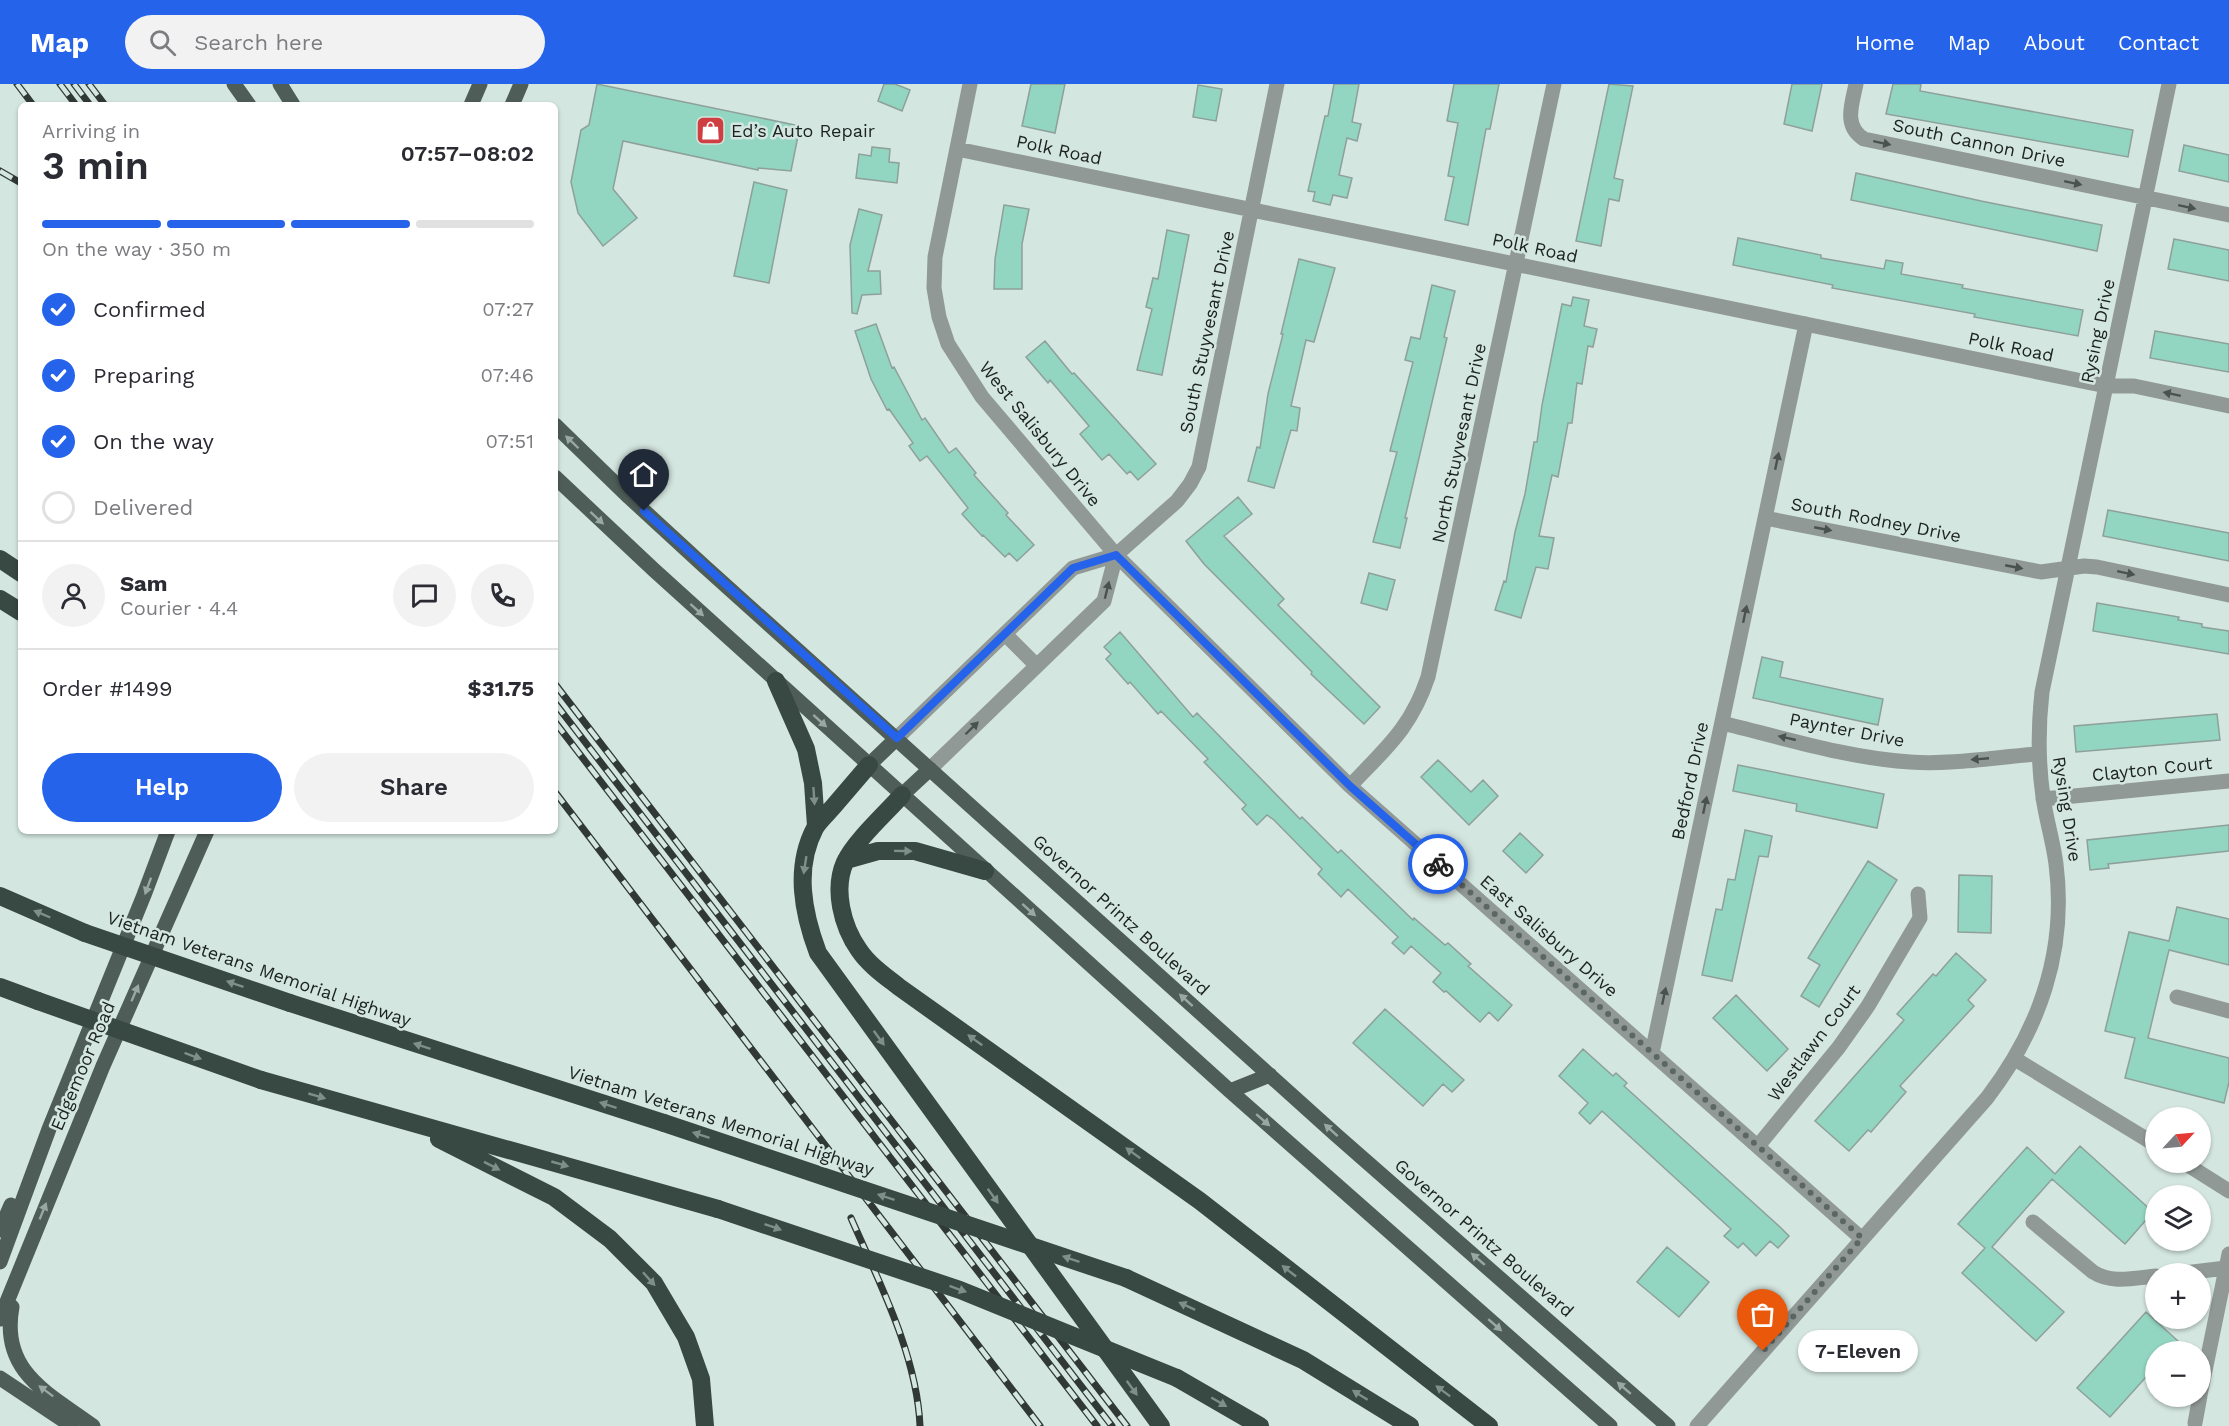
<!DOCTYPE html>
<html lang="en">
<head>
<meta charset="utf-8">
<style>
	body { margin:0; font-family:"Work Sans",sans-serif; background:#f2f2f3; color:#2b2b33; height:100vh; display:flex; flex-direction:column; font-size:22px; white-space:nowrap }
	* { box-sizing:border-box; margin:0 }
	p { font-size:20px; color:#7c7c81 }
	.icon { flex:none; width:33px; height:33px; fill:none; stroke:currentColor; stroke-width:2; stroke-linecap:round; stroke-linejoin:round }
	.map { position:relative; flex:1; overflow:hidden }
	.panel { position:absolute; left:18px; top:18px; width:540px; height:732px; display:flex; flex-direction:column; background:#fff; border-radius:9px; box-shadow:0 2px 4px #0004 }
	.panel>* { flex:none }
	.needle { width:39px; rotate:64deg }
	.buttons { position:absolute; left:2145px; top:1023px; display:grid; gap:12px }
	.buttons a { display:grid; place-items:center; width:66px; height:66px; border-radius:50%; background:#fff; box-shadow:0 2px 4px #0004; font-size:30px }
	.pin { position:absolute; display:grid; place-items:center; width:51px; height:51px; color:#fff; margin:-62px -26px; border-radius:50% 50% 50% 0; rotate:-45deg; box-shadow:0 0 6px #0007 }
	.pin .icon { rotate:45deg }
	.courier { position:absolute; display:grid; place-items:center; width:60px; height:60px; margin:-30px; border:4px solid #2563eb; border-radius:50%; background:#fff; color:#222; box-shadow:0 2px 8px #0007 }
	.bubble { position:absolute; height:42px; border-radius:21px; background:#fff; box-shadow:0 2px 4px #0004; font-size:20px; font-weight:600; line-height:42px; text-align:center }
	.headline em { font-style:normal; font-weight:600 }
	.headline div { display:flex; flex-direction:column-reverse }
	.headline { display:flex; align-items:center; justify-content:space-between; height:102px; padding:0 24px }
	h1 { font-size:39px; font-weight:600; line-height:45px }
	.bar { display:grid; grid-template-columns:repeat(4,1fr); gap:9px 6px; align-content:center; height:72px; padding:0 24px }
	.bar i { height:8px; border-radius:4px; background:#e1e1e2 }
	.bar .active { background:#2563eb }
	.bar p { grid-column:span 4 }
	.line { display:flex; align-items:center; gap:15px; padding:0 24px; border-top:2px solid #e1e1e2 }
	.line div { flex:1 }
	.round { display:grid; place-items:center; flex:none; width:63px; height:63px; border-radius:32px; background:#f2f2f3 }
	ol { padding:0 24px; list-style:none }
	li { display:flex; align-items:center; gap:18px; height:66px }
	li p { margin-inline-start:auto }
	li .icon { padding:6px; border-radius:50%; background:#2563eb; color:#fff; stroke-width:4 }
	li:last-child { color:#7c7c81 }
	li i { width:33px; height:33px; border:3px solid #e1e1e2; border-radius:50% }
	.cta { display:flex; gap:12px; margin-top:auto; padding:12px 24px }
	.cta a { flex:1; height:69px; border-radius:36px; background:#2563eb; color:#fff; font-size:24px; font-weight:600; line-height:69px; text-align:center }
	.cta a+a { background:#f2f2f3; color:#2b2b33 }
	header { display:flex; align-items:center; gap:36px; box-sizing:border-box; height:84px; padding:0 30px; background:#2563eb; color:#fff }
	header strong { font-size:28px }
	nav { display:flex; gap:33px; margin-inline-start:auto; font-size:21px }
	.search { width:420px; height:54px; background:#f2f2f3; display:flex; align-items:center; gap:15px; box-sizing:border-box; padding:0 21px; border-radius:33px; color:#7c7c81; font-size:22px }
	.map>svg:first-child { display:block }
	.building { fill:#92d5c1; stroke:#8ea09a; stroke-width:1.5 }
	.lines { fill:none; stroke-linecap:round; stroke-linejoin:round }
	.minor { stroke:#919996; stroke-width:15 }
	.major { stroke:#4f5d58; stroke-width:15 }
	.highway { stroke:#384843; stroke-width:18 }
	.rail-casing { stroke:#303936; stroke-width:7 }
	.rail { stroke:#d4e6e0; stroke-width:4.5; stroke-dasharray:14; stroke-linecap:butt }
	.highway-bridge { stroke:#384843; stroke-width:18 }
	.oneway { fill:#4a524f }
	.oneway2 { fill:#98a8a3 }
	.oneway3 { fill:#7e8f8a }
	.done { stroke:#5c6763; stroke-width:6; stroke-dasharray:0 10.8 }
	.route { stroke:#2563eb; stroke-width:8 }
	.labels { text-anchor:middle; stroke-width:5; stroke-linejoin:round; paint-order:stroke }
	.poi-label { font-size:18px; fill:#1b2220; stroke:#d4e6e0; text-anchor:start }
	.street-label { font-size:18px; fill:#1b2220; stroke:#d4e6e0 }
</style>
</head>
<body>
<header>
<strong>Map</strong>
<div class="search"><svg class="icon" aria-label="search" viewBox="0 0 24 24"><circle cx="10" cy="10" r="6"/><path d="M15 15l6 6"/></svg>Search here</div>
<nav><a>Home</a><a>Map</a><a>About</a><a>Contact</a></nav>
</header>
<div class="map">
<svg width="2229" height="1342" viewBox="0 0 2229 1342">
	<rect width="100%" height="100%" fill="#d4e6e0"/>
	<path class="building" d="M597 0 800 42 791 87 758 84V86L623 57 613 105 637 134 603 162 578 129 571 98 581 46 589 41Z
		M884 0H895L910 6 902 27 878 17Z
		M1031 0H1065L1055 49 1022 42Z
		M1334 0H1359L1352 38 1361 40 1357 57 1347 54 1339 91 1352 94 1347 114 1333 111 1330 121 1313 117 1315 108 1308 107 1325 32H1328Z
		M1454 0H1499L1490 45H1486L1468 141 1445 136 1454 93 1448 92 1458 39 1447 37Z
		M1609 0 1633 2 1614 94 1623 96 1619 117 1609 115 1601 162 1576 157Z
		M1792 0H1822L1812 47 1784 40Z
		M1893 0H1921L1920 7 2133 46 2128 73 1886 30Z
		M1198 1 1222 5 1216 37 1193 33Z
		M2184 61 2229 71V98L2179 87Z
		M872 63 890 65 889 78 899 79 897 99 856 94 859 70 871 72Z
		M1856 89 1981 117 2102 141 2097 167 1851 116Z
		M754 98 787 106 769 199 734 192Z
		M1004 121 1029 125 1022 160V205H994L995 175Z
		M859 125 882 131 868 187H880L881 210 862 211 857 230 852 229 850 161Z
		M1167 146 1189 151 1162 291 1137 286 1152 225 1146 223 1153 194 1158 195Z
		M1738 154 1821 171V174L1884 185 1886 176 1903 179 1901 190 1963 201 1962 204 2083 226 2078 252 1974 233 1975 230 1832 204 1833 201 1733 181Z
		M2174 155 2229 166V197L2168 185Z
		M1299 175 1335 184 1314 258 1306 256 1291 322 1300 324 1297 347 1291 346 1274 404 1248 397 1257 363 1260 364 1268 310 1283 250H1281Z
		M1432 201 1455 207 1444 253 1447 254 1405 434H1407L1400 464 1373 458 1397 368 1390 367 1413 278 1405 276 1411 253 1420 255Z
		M1573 213 1589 216 1584 242 1597 245 1593 263 1588 262 1582 300 1577 299 1572 339H1568L1558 393 1552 391 1539 452 1554 454 1548 485 1536 483 1521 534 1495 526 1504 497 1506 498 1515 448 1525 410 1534 358H1537L1542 321 1562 220 1571 222Z
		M876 240 892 284 894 283 922 336 925 334 949 369 956 364 976 389 974 391 1008 429 1006 431 1034 461 1017 477 1009 469 1005 473 983 451 982 452 962 430 968 424 927 372 920 377 909 362 913 359 889 325 887 326 871 295 855 247Z
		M2155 247 2229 260V288L2150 274Z
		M1045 257 1072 290 1074 289 1156 380 1138 396 1130 387 1127 390 1109 370 1102 376 1080 350 1089 342 1050 296 1048 299 1026 273Z
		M1238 413 1252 430 1224 452 1284 515 1278 521 1380 623 1364 640 1311 590 1312 588 1204 480 1186 457Z
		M2108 426 2229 449V477L2103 452Z
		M1369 489 1395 496 1387 526 1361 519Z
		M2097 519 2179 533 2178 536 2202 540V543L2229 547V570L2093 547Z
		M1120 548 1193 633 1197 629 1300 735 1302 733 1338 769 1341 766 1413 836 1414 834 1445 861 1448 859 1471 880 1468 882 1512 921 1498 937 1489 928 1480 938 1446 907 1444 908 1433 898 1441 889 1411 862 1404 870 1392 859 1398 853 1348 805 1341 813 1318 790 1322 785 1274 736 1267 731 1257 741 1242 725 1246 721 1204 678 1208 675 1161 627 1158 630 1130 598 1128 600 1106 575 1111 570 1104 563Z
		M1762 573 1783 578 1780 593 1883 615 1878 641 1753 614Z
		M2217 630 2220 656 2076 668 2074 642Z
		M1438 676 1471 708 1483 696 1498 712 1469 741 1421 693Z
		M1738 681 1884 710 1877 744 1796 727 1797 720 1733 707Z
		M2229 741V767L2108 780 2109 784 2090 786 2087 756Z
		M1745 746 1772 752 1768 773 1759 772 1732 897 1702 891 1716 825 1722 826 1728 795 1735 796Z
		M1520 749 1543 771 1526 789 1503 767Z
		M1868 777 1897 796 1819 923 1801 912 1820 881 1808 874Z
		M1959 791 1992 792 1991 849 1958 848Z
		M2177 823 2229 835V881L2169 866 2148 954 2229 974V998L2224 1019 2125 994 2135 954 2105 947 2129 848 2169 857Z
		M1956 869 1986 896 1968 916 1974 922 1900 1002 1906 1008 1871 1048 1868 1046 1849 1067 1815 1037 1904 936 1897 930 1933 890 1936 892Z
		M1736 911 1788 965 1767 987 1713 934Z
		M1385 925 1464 996 1452 1008 1443 1000 1423 1022 1353 959Z
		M1583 965 1613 992 1616 989 1627 999 1624 1002 1780 1143 1789 1152 1778 1164 1770 1157 1756 1172 1743 1159 1738 1164 1724 1152 1731 1145 1602 1027 1590 1040 1579 1029 1588 1019 1559 992Z
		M2080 1062 2153 1128 2125 1160 2052 1095 1992 1163 2064 1228 2036 1257 1962 1189 1985 1164 1958 1140 2027 1063 2055 1090Z
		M1667 1163 1709 1198 1679 1233 1637 1198Z
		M2146 1228 2178 1257 2169 1268H2156V1282L2110 1333 2077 1304Z"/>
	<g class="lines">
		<path class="minor" d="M970 0 935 173 934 204 939 233 948 260 982 313 1116 471 1350 702 1861 1154
			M1856 0C1852 20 1843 42 1864 55L2229 131
			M957 65 2106 302H2134L2229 322
			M1765 434 2041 488 2084 482 2097 483 2229 511
			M1005 550 1037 582
			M1722 639C1784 654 1847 674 1910 678 1952 681 1996 673 2038 670
			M897 654 1073 484 1116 471 1177 417 1190 400 1199 383 1277 0
			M930 685 1104 517 1116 471
			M1350 702C1386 664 1411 644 1428 593L1554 0
			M2043 715 2229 697
			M2177 913 2229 927
			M1652 969 1806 240
			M2015 975 2156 1061
			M1758 1062 1839 963 1868 922 1920 834 1918 810
			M2183 1078 2229 1107
			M2033 1138 2093 1188C2112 1200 2134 1194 2156 1192
			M2176 1190 2226 1184
			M2200 1311 2229 1170
			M2195 1339 2200 1312
			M1697 1342 1987 1014C2039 946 2067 867 2056 780 2053 757 2046 735 2043 713 2038 678 2038 644 2042 608L2169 0"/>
		<path class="major" d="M234 0 249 21
			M280 0 293 21
			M471 21 480 0
			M512 21 521 0
			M555 341 629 413 704 482 1335 1050 1668 1342
			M555 393 654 486 1230 1007 1610 1342
			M869 681 897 654
			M902 711 930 685
			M1230 1007 1270 991
			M0 1146 11 1121
			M0 1178 49 1045 144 811 168 747
			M12 1223C0 1288 48 1309 93 1342
			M0 1235 103 982 207 747
			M0 1294 72 1342"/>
		<path class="highway" d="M0 475 21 489
			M0 515 21 528
			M776 597 806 665 813 699 816 742
			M869 681C857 695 845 709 833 723 827 730 819 737 815 744 794 784 803 829 818 869L1161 1342
			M902 711C886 729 855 757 845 778 833 805 842 842 859 866 869 881 885 892 899 903L1200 1117 1489 1342
			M846 776 878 767H915L985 787
			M0 812 85 849
			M0 903 38 917
			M290 919 664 1039
			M261 996 718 1125
			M439 1055 554 1113 610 1155 654 1199 686 1253 701 1295 705 1342
			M1126 1194 1303 1276 1410 1342
			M1177 1294 1260 1342"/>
		<defs>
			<path id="rail" d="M17 0 33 21
				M60 0 76 21
				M74 0 90 21
				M89 0 105 21
				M0 87 21 99
				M555 600 1127 1342
				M555 619 1112 1342
				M555 638 1097 1342
				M555 708 1040 1342
				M851 1134C879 1198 917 1271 920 1342"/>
		</defs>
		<use href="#rail" class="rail-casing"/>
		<use href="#rail" class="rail"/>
		<path class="highway-bridge" d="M85 849 290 919
			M38 917 261 996
			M664 1039 1126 1194
			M718 1125 960 1206 1177 1294"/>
	</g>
	<defs><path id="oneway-solid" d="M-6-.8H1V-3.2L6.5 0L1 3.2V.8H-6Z" transform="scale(1.5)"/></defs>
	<g class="oneway">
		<use href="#oneway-solid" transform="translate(1882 59) rotate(12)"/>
		<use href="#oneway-solid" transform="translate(2073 99) rotate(12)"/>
		<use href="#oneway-solid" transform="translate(2187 123) rotate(12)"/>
		<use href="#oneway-solid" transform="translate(2172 310) rotate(-168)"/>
		<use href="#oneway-solid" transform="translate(1777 377) rotate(-78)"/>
		<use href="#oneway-solid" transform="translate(1823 445) rotate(11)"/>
		<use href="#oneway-solid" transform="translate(2014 483) rotate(11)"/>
		<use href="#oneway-solid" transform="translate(2126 489) rotate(12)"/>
		<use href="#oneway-solid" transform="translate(1107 506) rotate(-76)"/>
		<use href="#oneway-solid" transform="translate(1745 530) rotate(-78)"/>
		<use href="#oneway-solid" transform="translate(972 644) rotate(-44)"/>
		<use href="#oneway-solid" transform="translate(1787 654) rotate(-167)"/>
		<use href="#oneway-solid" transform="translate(1980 675) rotate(175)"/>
		<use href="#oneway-solid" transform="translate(1705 721) rotate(-78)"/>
		<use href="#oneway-solid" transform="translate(1664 912) rotate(-78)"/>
	</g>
	<g class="oneway2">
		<use href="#oneway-solid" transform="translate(572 358) rotate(-136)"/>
		<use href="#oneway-solid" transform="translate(597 434) rotate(43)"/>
		<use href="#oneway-solid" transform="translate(697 526) rotate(42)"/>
		<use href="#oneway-solid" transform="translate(820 637) rotate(42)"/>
		<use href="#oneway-solid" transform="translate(148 802) rotate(110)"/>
		<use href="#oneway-solid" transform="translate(1029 826) rotate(42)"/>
		<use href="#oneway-solid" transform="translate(135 909) rotate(-67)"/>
		<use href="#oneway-solid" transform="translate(1186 916) rotate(-138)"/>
		<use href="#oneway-solid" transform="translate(1263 1036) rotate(41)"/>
		<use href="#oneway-solid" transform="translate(1331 1046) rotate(-138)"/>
		<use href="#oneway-solid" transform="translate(43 1127) rotate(-68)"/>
		<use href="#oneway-solid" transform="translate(1478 1175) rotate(-139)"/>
		<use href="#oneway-solid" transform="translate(1495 1241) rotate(41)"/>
		<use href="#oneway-solid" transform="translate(1624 1304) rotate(-139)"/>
		<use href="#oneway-solid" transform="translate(46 1307) rotate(-143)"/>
	</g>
	<g class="oneway3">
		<use href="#oneway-solid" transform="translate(814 712) rotate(86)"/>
		<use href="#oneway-solid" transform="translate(903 767) rotate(1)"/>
		<use href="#oneway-solid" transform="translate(805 781) rotate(99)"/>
		<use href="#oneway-solid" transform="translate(42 830) rotate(-157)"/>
		<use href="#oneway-solid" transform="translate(235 900) rotate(-161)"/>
		<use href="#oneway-solid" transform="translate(879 954) rotate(54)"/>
		<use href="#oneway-solid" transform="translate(975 956) rotate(-144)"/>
		<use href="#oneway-solid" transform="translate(422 962) rotate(-162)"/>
		<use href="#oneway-solid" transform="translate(193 972) rotate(20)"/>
		<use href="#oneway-solid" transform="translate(317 1012) rotate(16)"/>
		<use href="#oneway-solid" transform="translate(608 1021) rotate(-162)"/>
		<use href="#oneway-solid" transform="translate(701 1051) rotate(-162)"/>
		<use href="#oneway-solid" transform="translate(1133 1069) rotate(-144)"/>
		<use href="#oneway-solid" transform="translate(560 1080) rotate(16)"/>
		<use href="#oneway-solid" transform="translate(492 1082) rotate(27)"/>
		<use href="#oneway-solid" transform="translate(993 1112) rotate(54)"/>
		<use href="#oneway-solid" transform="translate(886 1113) rotate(-162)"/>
		<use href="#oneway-solid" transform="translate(773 1143) rotate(19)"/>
		<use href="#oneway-solid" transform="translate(1071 1175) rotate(-161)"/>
		<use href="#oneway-solid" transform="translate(1289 1187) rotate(-142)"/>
		<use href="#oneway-solid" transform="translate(649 1195) rotate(48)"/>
		<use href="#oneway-solid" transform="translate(958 1205) rotate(20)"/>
		<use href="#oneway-solid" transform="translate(1187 1222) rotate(-155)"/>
		<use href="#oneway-solid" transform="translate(1132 1304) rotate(54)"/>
		<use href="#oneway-solid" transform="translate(1443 1307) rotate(-143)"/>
		<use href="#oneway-solid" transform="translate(1360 1311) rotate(-148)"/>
		<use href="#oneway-solid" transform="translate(1219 1318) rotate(30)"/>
	</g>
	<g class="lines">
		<path class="done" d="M1438 780 1862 1154 1763 1267"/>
		<path class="route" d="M644 427 897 654 1073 484 1116 471 1350 702 1438 780"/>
	</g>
	<defs>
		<symbol id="shop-square" viewBox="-11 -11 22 22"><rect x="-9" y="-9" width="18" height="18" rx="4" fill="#cf3f42" stroke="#d4e6e0"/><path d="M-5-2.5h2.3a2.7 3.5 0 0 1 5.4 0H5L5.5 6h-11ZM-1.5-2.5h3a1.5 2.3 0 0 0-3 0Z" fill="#fff"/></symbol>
	</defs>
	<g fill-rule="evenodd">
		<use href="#shop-square" x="694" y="30" width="33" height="33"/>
	</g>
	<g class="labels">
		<g class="poi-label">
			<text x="731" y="53">Ed’s Auto Repair</text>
		</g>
		<g class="street-label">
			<text transform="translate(1979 59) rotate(12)" y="6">South Cannon Drive</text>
			<text transform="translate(1059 66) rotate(12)" y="6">Polk Road</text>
			<text transform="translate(1535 164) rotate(12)" y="6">Polk Road</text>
			<text transform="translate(2098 247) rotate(-78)" y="6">Rysing Drive</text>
			<text transform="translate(1207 248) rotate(-78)" y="6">South Stuyvesant Drive</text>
			<text transform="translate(2011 263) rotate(12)" y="6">Polk Road</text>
			<text transform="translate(1040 350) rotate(51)" y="6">West Salisbury Drive</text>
			<text transform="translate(1459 359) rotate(-78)" y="6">North Stuyvesant Drive</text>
			<text transform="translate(1876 436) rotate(11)" y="6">South Rodney Drive</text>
			<text transform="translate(1847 646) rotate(11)" y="6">Paynter Drive</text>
			<text transform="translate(2152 685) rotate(-6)" y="6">Clayton Court</text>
			<text transform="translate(1690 697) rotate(-78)" y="6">Bedford Drive</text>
			<text transform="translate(2067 725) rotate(81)" y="6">Rysing Drive</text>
			<text transform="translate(1121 831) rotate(42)" y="6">Governor Printz Boulevard</text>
			<text transform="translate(1549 852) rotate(41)" y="6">East Salisbury Drive</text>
			<text transform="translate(259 885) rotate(19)" y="6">Vietnam Veterans Memorial Highway</text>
			<text transform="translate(1814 959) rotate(-53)" y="6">Westlawn Court</text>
			<text transform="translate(83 982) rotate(-67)" y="6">Edgemoor Road</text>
			<text transform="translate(721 1037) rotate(18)" y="6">Vietnam Veterans Memorial Highway</text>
			<text transform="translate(1484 1154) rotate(41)" y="6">Governor Printz Boulevard</text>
		</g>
	</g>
</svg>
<div class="buttons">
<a><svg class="needle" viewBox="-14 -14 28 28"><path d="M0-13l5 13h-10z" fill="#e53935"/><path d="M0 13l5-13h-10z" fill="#7c7c81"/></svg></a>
<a><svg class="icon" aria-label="layers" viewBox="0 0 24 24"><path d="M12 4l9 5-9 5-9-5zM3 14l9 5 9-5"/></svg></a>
<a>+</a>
<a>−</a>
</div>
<div class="pin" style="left:1763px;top:1267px;background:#ea580c"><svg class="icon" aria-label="bag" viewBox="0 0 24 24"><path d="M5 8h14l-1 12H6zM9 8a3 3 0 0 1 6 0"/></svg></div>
<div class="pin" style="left:644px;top:427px;background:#1f2937"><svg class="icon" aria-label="home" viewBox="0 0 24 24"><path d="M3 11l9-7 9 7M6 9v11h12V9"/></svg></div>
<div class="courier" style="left:1438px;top:780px"><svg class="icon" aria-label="bike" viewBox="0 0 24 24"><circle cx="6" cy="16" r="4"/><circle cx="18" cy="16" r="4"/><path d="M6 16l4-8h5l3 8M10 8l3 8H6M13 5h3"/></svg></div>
<div class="bubble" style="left:1798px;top:1246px;width:120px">7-Eleven</div>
<section class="panel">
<div class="headline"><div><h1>3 min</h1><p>Arriving in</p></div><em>07:57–08:02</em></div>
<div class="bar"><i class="active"></i><i class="active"></i><i class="active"></i><i></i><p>On the way · 350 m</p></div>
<ol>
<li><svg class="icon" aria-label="check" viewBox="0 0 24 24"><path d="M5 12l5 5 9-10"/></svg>Confirmed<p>07:27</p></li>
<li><svg class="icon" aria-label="check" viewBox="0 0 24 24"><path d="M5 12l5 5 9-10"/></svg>Preparing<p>07:46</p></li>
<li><svg class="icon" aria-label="check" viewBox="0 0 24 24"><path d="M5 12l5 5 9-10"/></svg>On the way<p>07:51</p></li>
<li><i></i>Delivered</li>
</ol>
<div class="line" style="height:108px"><a class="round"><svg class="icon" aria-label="person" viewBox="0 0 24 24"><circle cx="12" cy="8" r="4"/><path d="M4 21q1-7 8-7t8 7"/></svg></a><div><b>Sam</b><p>Courier · 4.4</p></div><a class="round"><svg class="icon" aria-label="chat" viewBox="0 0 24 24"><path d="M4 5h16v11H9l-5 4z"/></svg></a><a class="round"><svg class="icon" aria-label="phone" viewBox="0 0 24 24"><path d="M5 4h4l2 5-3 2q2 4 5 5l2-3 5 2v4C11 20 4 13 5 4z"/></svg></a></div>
<div class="line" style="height:78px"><div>Order #1499</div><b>$31.75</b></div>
<div class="cta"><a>Help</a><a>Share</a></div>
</section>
</div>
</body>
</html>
